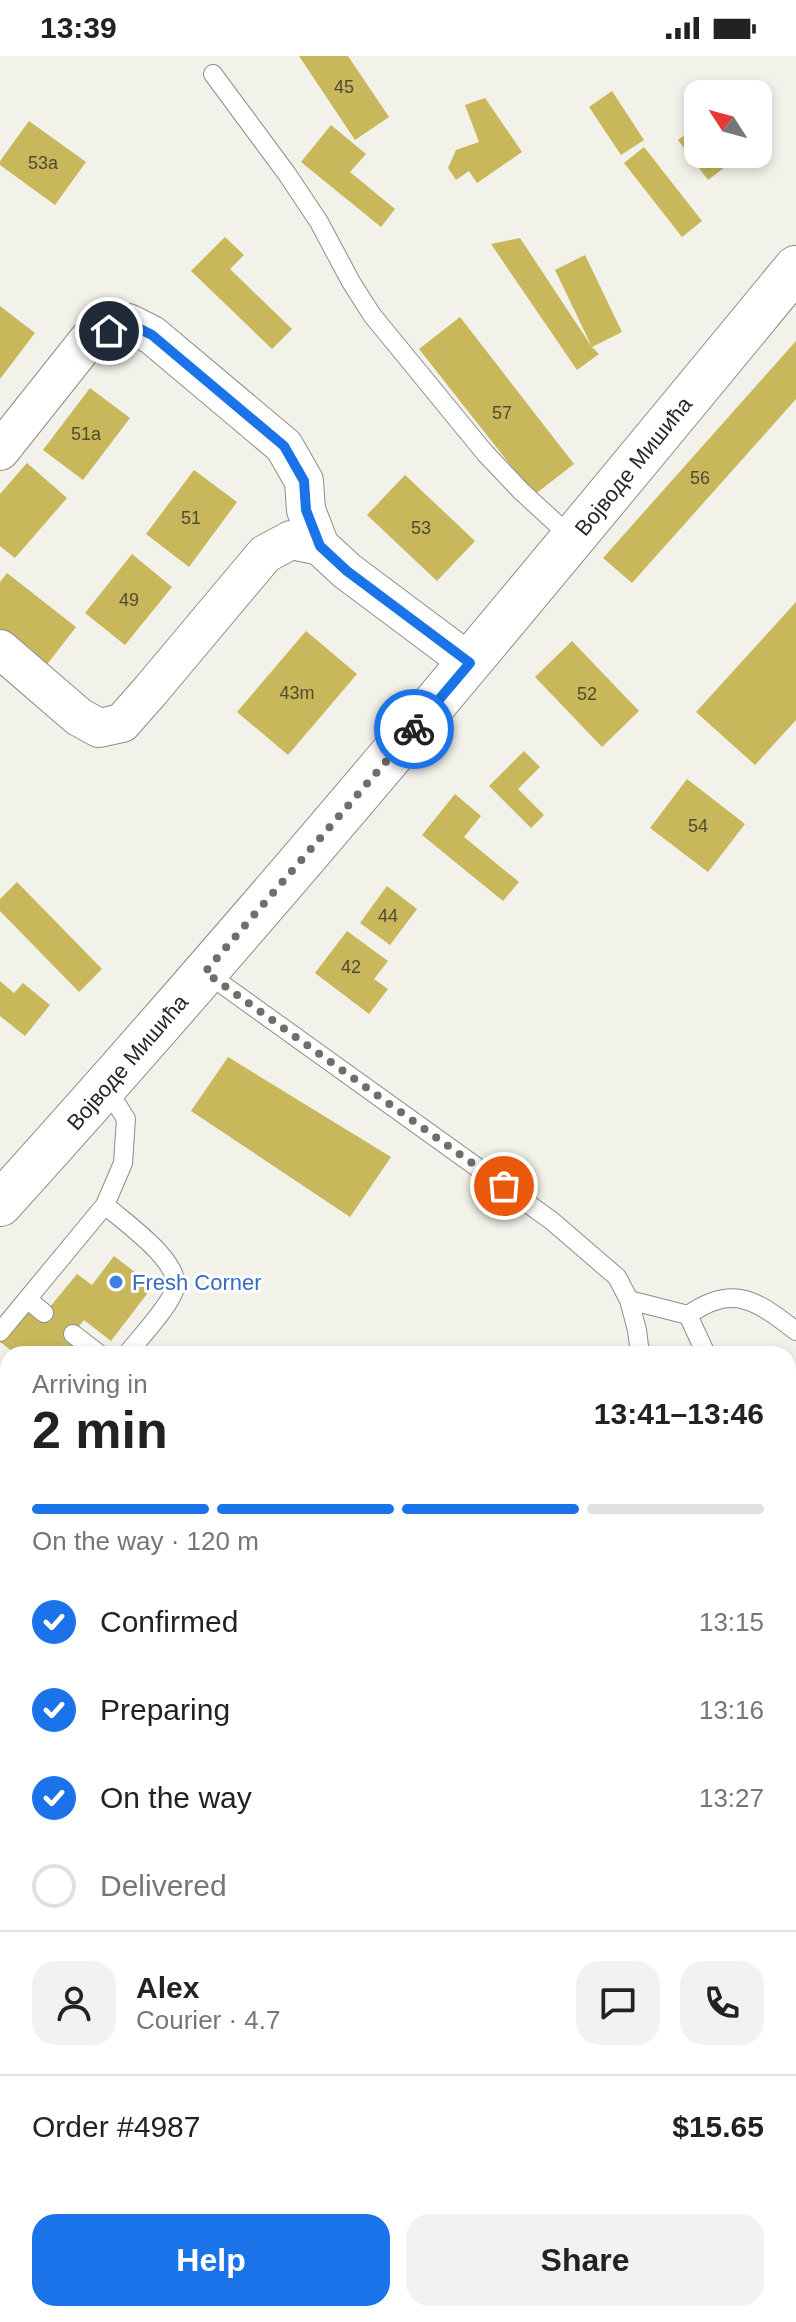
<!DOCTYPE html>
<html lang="en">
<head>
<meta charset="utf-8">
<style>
	body { margin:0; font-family:Arial,sans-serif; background:#f2f2f2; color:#222; height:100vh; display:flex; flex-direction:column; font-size:30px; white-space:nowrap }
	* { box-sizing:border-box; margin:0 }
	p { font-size:26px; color:#767676 }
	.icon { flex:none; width:44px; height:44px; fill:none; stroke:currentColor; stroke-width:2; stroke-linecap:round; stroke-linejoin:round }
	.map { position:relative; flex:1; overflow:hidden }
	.drawer { position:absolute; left:0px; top:1290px; width:796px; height:976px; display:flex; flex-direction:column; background:#fff; border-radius:24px 24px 0 0; box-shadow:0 4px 12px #0003 }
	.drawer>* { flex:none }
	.needle { width:52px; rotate:306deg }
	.controls { position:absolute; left:684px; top:24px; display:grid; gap:16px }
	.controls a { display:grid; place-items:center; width:88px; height:88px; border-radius:16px; background:#fff; box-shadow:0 4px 12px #0003; font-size:40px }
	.pin { position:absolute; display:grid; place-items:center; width:68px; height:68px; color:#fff; margin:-34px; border:4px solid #fff; border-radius:50%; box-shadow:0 2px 8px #0007 }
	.courier { position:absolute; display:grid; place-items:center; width:80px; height:80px; margin:-40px; border:6px solid #1a73e8; border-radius:50%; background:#fff; color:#222; box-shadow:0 2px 10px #0007 }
	.overview em { font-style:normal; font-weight:700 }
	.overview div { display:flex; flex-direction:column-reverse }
	.overview { display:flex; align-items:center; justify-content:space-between; height:136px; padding:0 32px }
	h1 { font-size:52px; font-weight:700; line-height:60px }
	.bar { display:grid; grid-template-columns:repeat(4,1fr); gap:12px 8px; align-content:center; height:96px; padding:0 32px }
	.bar i { height:10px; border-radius:6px; background:#e0e0e0 }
	.bar .current { background:#1a73e8 }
	.bar p { grid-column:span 4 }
	.line { display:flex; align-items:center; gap:20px; padding:0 32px; border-top:2px solid #e0e0e0 }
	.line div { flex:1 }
	.round { display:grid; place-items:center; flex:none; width:84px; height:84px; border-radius:24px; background:#f2f2f2 }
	ol { padding:0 32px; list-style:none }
	li { display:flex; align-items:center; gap:24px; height:88px }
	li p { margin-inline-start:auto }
	li .icon { padding:8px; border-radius:50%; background:#1a73e8; color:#fff; stroke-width:4 }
	li:last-child { color:#767676 }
	li i { width:44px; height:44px; border:4px solid #e0e0e0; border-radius:50% }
	.button { display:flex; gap:16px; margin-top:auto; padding:16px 32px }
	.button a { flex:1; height:92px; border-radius:24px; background:#1a73e8; color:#fff; font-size:32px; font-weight:700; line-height:92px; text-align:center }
	.button a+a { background:#f2f2f2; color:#222 }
	.status { display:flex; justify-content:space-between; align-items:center; height:56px; padding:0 40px; background:#fff; direction:ltr }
	.status svg { height:22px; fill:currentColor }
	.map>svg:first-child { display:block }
	.green { fill:#84e3b4 }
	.building { fill:#c8b75b }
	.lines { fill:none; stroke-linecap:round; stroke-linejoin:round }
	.lane-casing { stroke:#8e8d86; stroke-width:20 }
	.street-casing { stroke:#8e8d86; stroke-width:40 }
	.primary-casing { stroke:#8e8d86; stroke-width:46 }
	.lane { stroke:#fff; stroke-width:18 }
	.street { stroke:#fff; stroke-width:38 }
	.primary { stroke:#fff; stroke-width:44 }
	.done { stroke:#6f6e6a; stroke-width:8; stroke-dasharray:0 14.4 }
	.route { stroke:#1a73e8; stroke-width:10 }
	.shop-dot { fill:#3f7fe0; stroke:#fff; stroke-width:3 }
	.labels { text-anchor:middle; stroke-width:6; stroke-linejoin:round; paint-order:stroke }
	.number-label { font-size:18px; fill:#504b32 }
	.street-label { font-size:22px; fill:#282725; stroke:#fff }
	.shop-label { font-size:22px; fill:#366cbe; stroke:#fff; text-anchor:start }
</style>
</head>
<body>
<div class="status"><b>13:39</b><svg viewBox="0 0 49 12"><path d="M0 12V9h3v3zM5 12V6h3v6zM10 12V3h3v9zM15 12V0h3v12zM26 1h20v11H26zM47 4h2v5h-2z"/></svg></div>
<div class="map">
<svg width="796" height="2266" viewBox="0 0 796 2266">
	<rect width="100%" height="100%" fill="#f3f2ea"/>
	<path class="green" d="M796 1828V2266H124L129 2258H788V1833Z"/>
	<path class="building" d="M299 0H348L389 61 355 84Z
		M612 35 644 84 621 99 589 51Z
		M485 42 522 96 477 127 469 115 456 124 448 112 456 94 479 86 465 49Z
		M29 65 86 106 55 149 0 109V105Z
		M331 69 366 98 350 116 395 153 381 171 301 106Z
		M698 69V98H734L737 102 708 124 678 84Z
		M644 91 702 165 682 181 624 107Z
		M225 181 244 199 230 213 292 273 272 293 191 215Z
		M520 182 592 291 555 214 585 199 622 276 592 291 599 298 577 314 491 188Z
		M0 250 35 277 0 323Z
		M460 261 574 408 534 439 419 293Z
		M796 285V343L632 527 603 502Z
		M90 332 130 362 83 424 43 394Z
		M27 407 67 442 15 502 0 490V438Z
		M194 414 237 446 189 511 146 478Z
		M405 419 475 485 437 525 367 459Z
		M132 498 172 531 125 589 85 557Z
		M7 517 76 571 45 611 0 576V526Z
		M796 546V664L755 709 696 656Z
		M306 575 357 618 288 699 237 656Z
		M572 585 639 655 602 691 535 621Z
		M524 695 540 711 518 733 544 759 531 772 489 730Z
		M687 723 745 768 708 816 650 772Z
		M455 738 481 760 464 781 519 826 503 845 422 779Z
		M17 826 102 913 79 936 0 855V843Z
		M387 830 417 853 390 889 360 867Z
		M347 875 388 905 374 923 388 933 369 958 315 917Z
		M0 925 14 937 23 927 50 949 25 980 0 960Z
		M228 1001 391 1101 350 1161 191 1055Z
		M114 1200 153 1230 111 1285 84 1264 68 1285 86 1298H16L0 1286V1282L24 1251 40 1263 77 1218 92 1229Z
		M8 1590V1768L0 1760V1599Z
		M8 1849V1980L0 1988V1857Z"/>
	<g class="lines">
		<defs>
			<path id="lane" d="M213 18 287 118 319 166 351 226 372 259 485 397 521 435 573 483
				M205 916 552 1165 617 1221 629 1244 637 1274 640 1298
				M105 1149C124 1166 181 1205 175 1232 171 1249 138 1284 127 1298
				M27 1243 44 1257
				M629 1244 688 1259C734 1227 757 1245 796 1275
				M688 1259 706 1298
				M0 1276 105 1149 123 1107 126 1063 106 1031
				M73 1278 99 1298
				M0 1370 8 1368
				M788 1457 796 1456
				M0 1553 8 1544
				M0 1777 8 1785"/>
			<path id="street" d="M0 395 89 283 128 267 152 279 284 390 304 425 306 454 320 490 347 515 470 607
				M0 593 79 661 99 672 122 667 151 634 265 498 291 484 320 490"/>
			<path id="primary" d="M0 1148C275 844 536 528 796 212"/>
		</defs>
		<use href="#lane" class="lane-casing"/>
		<use href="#street" class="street-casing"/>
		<use href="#primary" class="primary-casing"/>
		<use href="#lane" class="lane"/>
		<use href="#street" class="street"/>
		<use href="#primary" class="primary"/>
	</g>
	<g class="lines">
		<path class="done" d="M414 673 205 916 504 1130"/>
		<path class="route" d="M109 275 128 267 152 279 284 390 304 425 306 454 320 490 347 515 470 607 414 673"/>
	</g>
	<circle class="shop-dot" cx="116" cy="1226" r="8"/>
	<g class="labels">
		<g class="number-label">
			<text x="344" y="37">45</text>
			<text x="43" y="113">53a</text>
			<text x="502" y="363">57</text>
			<text x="86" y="384">51a</text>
			<text x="700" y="428">56</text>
			<text x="191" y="468">51</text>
			<text x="421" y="478">53</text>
			<text x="129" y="550">49</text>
			<text x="297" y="643">43m</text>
			<text x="587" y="644">52</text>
			<text x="698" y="776">54</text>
			<text x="388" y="866">44</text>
			<text x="351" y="917">42</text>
		</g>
		<g class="street-label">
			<text transform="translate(633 410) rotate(-51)" y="8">Војводе Мишића</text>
			<text transform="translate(127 1006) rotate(-49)" y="8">Војводе Мишића</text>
		</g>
		<g class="shop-label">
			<text x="132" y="1234">Fresh Corner</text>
		</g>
	</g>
</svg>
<div class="controls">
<a><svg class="needle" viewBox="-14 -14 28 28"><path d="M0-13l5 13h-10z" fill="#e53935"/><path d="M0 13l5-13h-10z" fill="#767676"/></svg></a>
</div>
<div class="pin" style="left:504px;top:1130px;background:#ea580c"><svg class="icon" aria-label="bag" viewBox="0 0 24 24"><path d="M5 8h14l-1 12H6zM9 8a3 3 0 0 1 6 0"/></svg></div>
<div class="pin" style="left:109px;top:275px;background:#1f2937"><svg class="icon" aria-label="home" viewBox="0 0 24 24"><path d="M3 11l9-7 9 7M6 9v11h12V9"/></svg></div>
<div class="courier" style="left:414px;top:673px"><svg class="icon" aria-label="bike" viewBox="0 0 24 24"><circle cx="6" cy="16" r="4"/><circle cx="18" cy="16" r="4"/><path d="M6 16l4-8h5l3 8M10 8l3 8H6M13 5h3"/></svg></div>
<section class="drawer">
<div class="overview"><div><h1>2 min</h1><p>Arriving in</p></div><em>13:41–13:46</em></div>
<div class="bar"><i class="current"></i><i class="current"></i><i class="current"></i><i></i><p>On the way · 120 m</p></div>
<ol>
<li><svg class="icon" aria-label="check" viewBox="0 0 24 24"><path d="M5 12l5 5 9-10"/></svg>Confirmed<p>13:15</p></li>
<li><svg class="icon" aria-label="check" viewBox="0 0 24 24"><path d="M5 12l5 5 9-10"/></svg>Preparing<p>13:16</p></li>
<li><svg class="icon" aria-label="check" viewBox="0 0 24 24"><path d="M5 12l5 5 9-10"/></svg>On the way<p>13:27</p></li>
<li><i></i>Delivered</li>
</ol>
<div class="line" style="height:144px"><a class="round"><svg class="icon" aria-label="person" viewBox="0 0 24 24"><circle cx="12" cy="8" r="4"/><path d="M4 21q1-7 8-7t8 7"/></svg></a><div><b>Alex</b><p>Courier · 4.7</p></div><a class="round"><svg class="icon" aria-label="chat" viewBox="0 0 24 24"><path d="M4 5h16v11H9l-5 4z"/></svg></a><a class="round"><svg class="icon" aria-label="phone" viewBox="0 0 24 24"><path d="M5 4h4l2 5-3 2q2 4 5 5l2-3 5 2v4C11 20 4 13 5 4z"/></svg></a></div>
<div class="line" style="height:104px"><div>Order #4987</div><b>$15.65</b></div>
<div class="button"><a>Help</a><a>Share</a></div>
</section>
</div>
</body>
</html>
